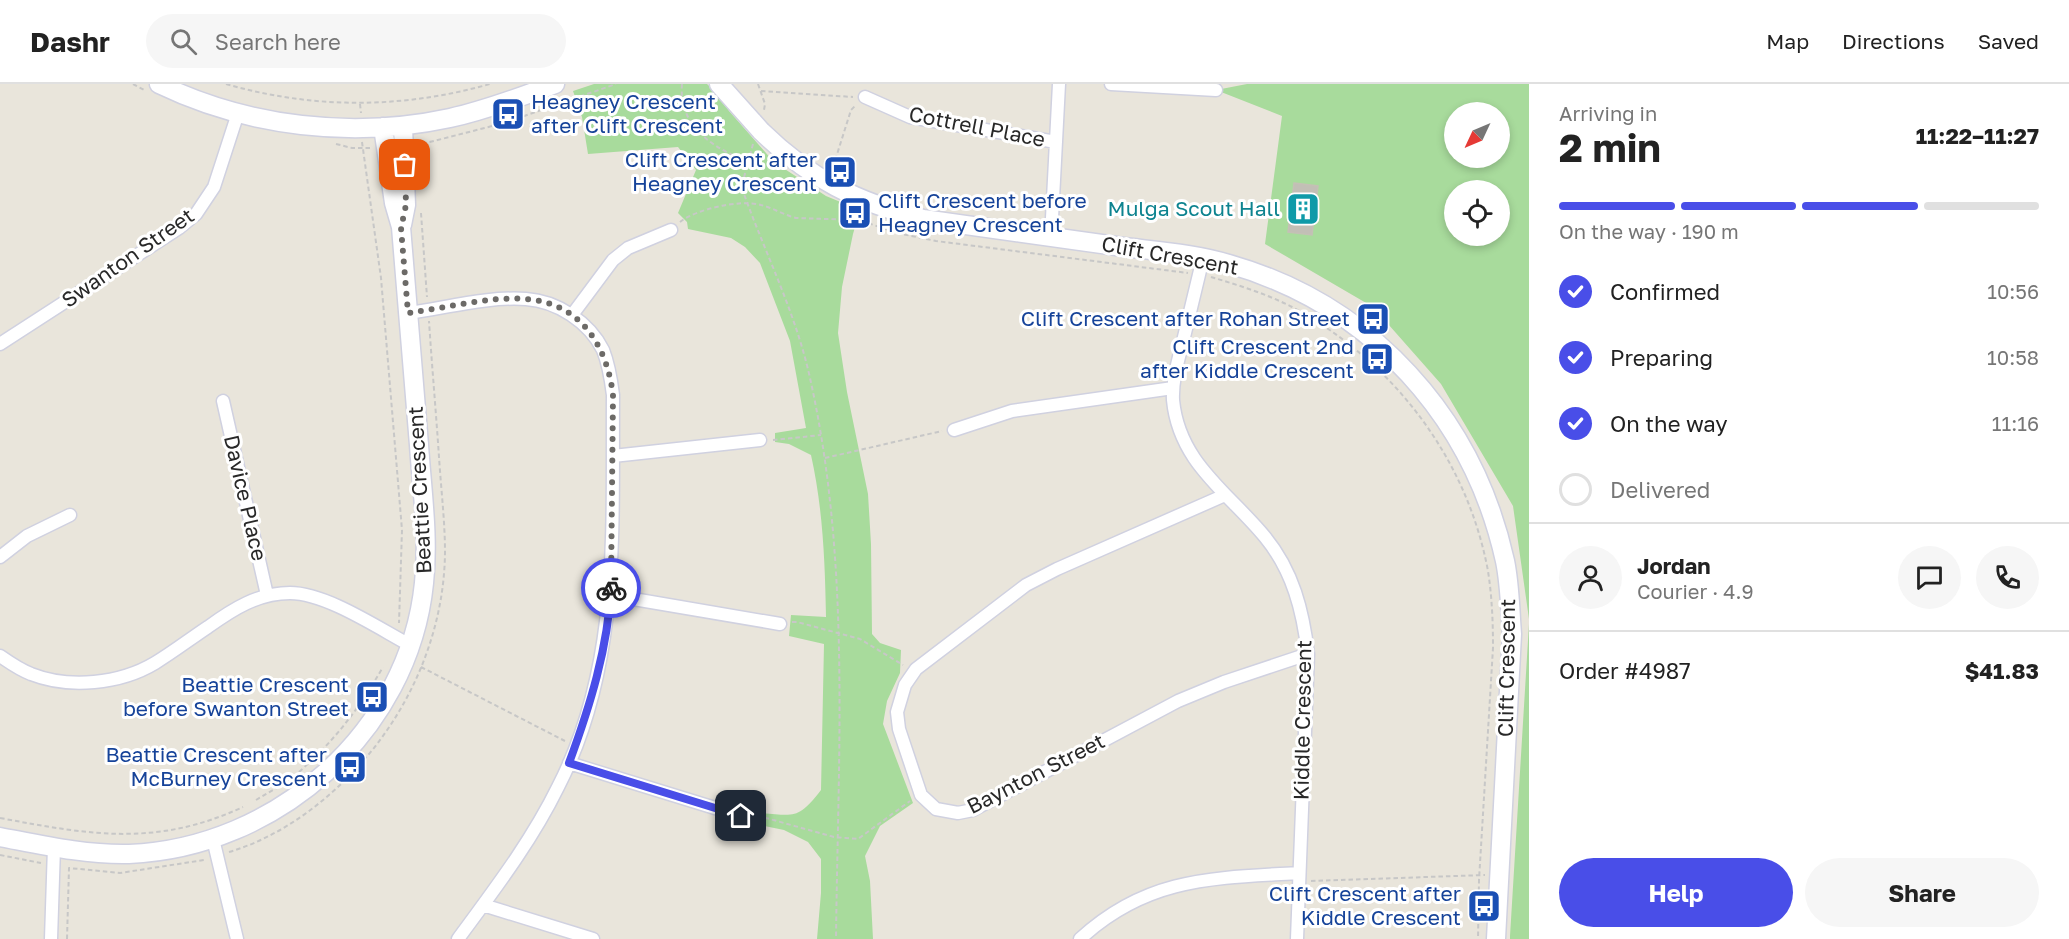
<!DOCTYPE html>
<html lang="en">
<head>
<meta charset="utf-8">
<style>
	body { margin:0; font-family:"Golos Text",sans-serif; background:#f6f6f6; color:#222; height:100vh; display:flex; flex-direction:column; font-size:22px; white-space:nowrap }
	* { box-sizing:border-box; margin:0 }
	p { font-size:20px; color:#767676 }
	.icon { flex:none; width:33px; height:33px; fill:none; stroke:currentColor; stroke-width:2; stroke-linecap:round; stroke-linejoin:round }
	.map { position:relative; flex:1; overflow:hidden }
	.drawer { display:flex; flex-direction:column; background:#fff; width:540px }
	.drawer>* { flex:none }
	.needle { width:39px; rotate:226deg }
	.buttons { position:absolute; left:1444px; top:18px; display:grid; gap:12px }
	.buttons a { display:grid; place-items:center; width:66px; height:66px; border-radius:50%; background:#fff; box-shadow:0 3px 9px #0003; font-size:30px }
	.pin { position:absolute; display:grid; place-items:center; width:51px; height:51px; color:#fff; margin:-26px; border-radius:12px; box-shadow:0 3px 9px #0006 }
	.courier { position:absolute; display:grid; place-items:center; width:60px; height:60px; margin:-30px; border:4px solid #494ee8; border-radius:50%; background:#fff; color:#222; box-shadow:0 2px 8px #0007 }
	.summary em { font-style:normal; font-weight:700 }
	.summary div { display:flex; flex-direction:column-reverse }
	.summary { display:flex; align-items:center; justify-content:space-between; height:102px; padding:0 30px }
	h1 { font-size:39px; font-weight:700; line-height:45px }
	.bar { display:grid; grid-template-columns:repeat(4,1fr); gap:9px 6px; align-content:center; height:72px; padding:0 30px }
	.bar i { height:8px; border-radius:4px; background:#e0e0e0 }
	.bar .on { background:#494ee8 }
	.bar p { grid-column:span 4 }
	.line { display:flex; align-items:center; gap:15px; padding:0 30px; border-top:2px solid #e0e0e0 }
	.line div { flex:1 }
	.round { display:grid; place-items:center; flex:none; width:63px; height:63px; border-radius:32px; background:#f6f6f6 }
	ol { padding:0 30px; list-style:none }
	li { display:flex; align-items:center; gap:18px; height:66px }
	li p { margin-inline-start:auto }
	li .icon { padding:6px; border-radius:50%; background:#494ee8; color:#fff; stroke-width:4 }
	li:last-child { color:#767676 }
	li i { width:33px; height:33px; border:3px solid #e0e0e0; border-radius:50% }
	.action { display:flex; gap:12px; margin-top:auto; padding:12px 30px }
	.action a { flex:1; height:69px; border-radius:36px; background:#494ee8; color:#fff; font-size:24px; font-weight:700; line-height:69px; text-align:center }
	.action a+a { background:#f6f6f6; color:#222 }
	header { display:flex; align-items:center; gap:36px; box-sizing:border-box; height:84px; padding:0 30px; background:#fff; border-bottom:2px solid #e0e0e0 }
	header strong { font-size:28px }
	nav { display:flex; gap:33px; margin-inline-start:auto; font-size:21px }
	.search { width:420px; height:54px; background:#f6f6f6; display:flex; align-items:center; gap:15px; box-sizing:border-box; padding:0 21px; border-radius:33px; color:#767676; font-size:22px }
	main { display:flex; flex:1; min-height:0 }
	.map>svg:first-child { display:block }
	.green { fill:#a8db9c; fill-rule:evenodd }
	.building { fill:#c2bfb6; stroke:#c4c1b5; stroke-width:1.5 }
	.lines { fill:none; stroke-linecap:round; stroke-linejoin:round }
	.street-casing { stroke:#d0d1e0; stroke-width:15 }
	.secondary-casing { stroke:#d0d1e0; stroke-width:21 }
	.path { stroke:#c7c7c7; stroke-width:2; stroke-dasharray:4.5 3; stroke-linecap:butt }
	.street { stroke:#fff; stroke-width:12 }
	.secondary { stroke:#fff; stroke-width:18 }
	.secondary-bridge-casing { stroke:#d0d1e0; stroke-width:21; stroke-linecap:butt }
	.secondary-bridge { stroke:#fff; stroke-width:18 }
	.done { stroke:#6c6a67; stroke-width:6; stroke-dasharray:0 10.8 }
	.route { stroke:#494ee8; stroke-width:8 }
	.labels { text-anchor:middle; stroke-width:6; stroke-linejoin:round; paint-order:stroke }
	.transit-label { font-size:21px; fill:#164399; stroke:#fff; text-anchor:end }
	.street-label { font-size:21px; fill:#282828; stroke:#fff }
	.culture-label { font-size:21px; fill:#0d838f; stroke:#fff; text-anchor:end }
</style>
</head>
<body>
<header>
<strong>Dashr</strong>
<div class="search"><svg class="icon" aria-label="search" viewBox="0 0 24 24"><circle cx="10" cy="10" r="6"/><path d="M15 15l6 6"/></svg>Search here</div>
<nav><a>Map</a><a>Directions</a><a>Saved</a></nav>
</header>
<main>
<div class="map">
<svg width="1529" height="855" viewBox="0 0 1529 855">
	<rect width="100%" height="100%" fill="#e9e5db"/>
	<path class="green" d="M594 0H707L720 12 729 27 774 78 826 112 860 126 853 150 842 203 838 249 847 308 868 410 871 460 872 550 880 559 901 566 900 589 887 617 883 640 913 719 880 742 865 772 870 797 873 855H817L821 809V775L808 758 784 746 755 740 757 729C795 731 797 737 821 706L824 560 789 552 791 531 826 533C825 478 823 425 811 371L789 360 775 358V349L806 344 790 257 760 179 745 163 731 154 688 145 687 138 678 129 696 86 678 63 588 70 582 33 573 7Z
		M1247 0H1529V535L1513 422 1441 300 1373 223 1265 160 1282 32 1216 6ZM1455 28H1500V74H1455ZM1455 106H1500V152H1455Z
		M1529 540V855H1510V852Z"/>
	<path class="building" d="M1294 99 1318 102 1312 151 1288 148Z"/>
	<g class="lines">
		<defs>
			<path id="street" d="M1111 0 1216 6
				M865 13 910 33 1056 58
				M1051 153 1059 0
				M1203 174C1197 200 1190 227 1184 253 1179 274 1172 295 1173 316 1179 379 1228 408 1265 453 1293 487 1303 527 1308 570L1297 855
				M408 229C445 224 490 212 526 215 557 217 589 238 603 266 609 281 611 295 613 311 612 444 621 581 558 703 531 758 494 806 458 855
				M572 231 613 176 628 164 671 146
				M0 260 179 144 196 130 214 103 238 29
				M223 317 267 511
				M954 346 1012 327 1173 304
				M613 372 760 356
				M1225 411 1057 485 1026 501 916 585 905 601 897 628 899 645 921 711 936 725 958 729 973 726 1178 617 1224 598 1308 570
				M0 473 27 452 70 431
				M610 511 780 540
				M0 572C10 579 20 586 31 590 69 605 120 600 155 579 173 568 190 555 208 543 233 525 258 509 290 509 326 509 378 544 410 561
				M569 679 741 732
				M213 755 237 855
				M483 821 593 855
				M51 855 54 763
				M1080 855C1147 793 1214 794 1299 789"/>
			<path id="secondary" d="M159 0C248 43 353 55 450 34 486 26 521 13 555 0
				M719 0 753 38
				M761 47C810 95 857 118 923 135 987 144 1052 153 1116 162 1154 167 1193 169 1229 180 1372 221 1473 333 1505 477 1510 501 1510 525 1512 550L1496 855
				M402 141 406 121 403 42
				M0 753C42 761 85 771 129 770 276 764 409 648 424 499 429 453 422 407 419 361 413 288 407 216 401 143L394 119 383 43"/>
		</defs>
		<use href="#street" class="street-casing"/>
		<use href="#secondary" class="secondary-casing"/>
		<path class="path" d="M133 0 144 6
			M226 0C313 25 402 25 490 0
			M682 0C678 43 714 64 748 78
			M758 0 765 20 764 26
			M761 7 853 13
			M360 20 361 29
			M362 58 381 194 402 446 399 539
			M336 60 352 64H371
			M753 60 743 97 744 110C766 171 796 230 810 294 851 478 838 668 836 855
			M420 67 422 60 504 39 616 0
			M833 83 851 26 856 21
			M421 129 427 213
			M680 138C696 125 741 115 761 121 773 124 784 131 796 134L859 136 897 149 936 157 1188 189
			M1211 193C1238 201 1267 210 1292 223 1393 277 1467 374 1488 487 1492 513 1493 538 1493 564L1479 796 1478 855
			M773 356 821 351
			M825 374 942 347
			M792 538H797L860 555 903 581
			M421 583 565 657
			M299 688C336 655 358 626 383 583
			M256 716 285 699
			M0 734C91 751 156 763 243 723
			M753 734 759 735V732L834 753 858 755 910 717
			M229 768C277 754 321 722 354 687 409 629 444 550 445 469 445 437 441 405 439 373 436 328 432 283 429 237
			M0 771 41 779
			M1311 797 1485 791
			M67 855 69 784 120 789 204 776"/>
		<use href="#street" class="street"/>
		<use href="#secondary" class="secondary"/>
		<defs>
			<path id="secondary-bridge" d="M753 38 761 47"/>
		</defs>
		<use href="#secondary-bridge" class="secondary-bridge-casing"/>
		<use href="#secondary-bridge" class="secondary-bridge"/>
	</g>
	<g class="lines">
		<path class="done" d="M405 81 406 121 401 144 408 229C446 224 489 212 526 215 581 219 607 262 613 311L611 504"/>
		<path class="route" d="M611 504C608 564 590 622 569 679L741 732"/>
	</g>
	<defs>
		<symbol id="bus-square" viewBox="-11 -11 22 22"><rect x="-9" y="-9" width="18" height="18" rx="4" fill="#1a4fb4" stroke="#fff"/><path d="M-5-6H5V4H4V6H2V4H-2V6H-4V4H-5ZM-3.5-4V0h7V-4ZM-3.5 1.2v1.5H-2V1.2ZM2 1.2v1.5H3.5V1.2Z" fill="#fff"/></symbol>
		<symbol id="building-square" viewBox="-11 -11 22 22"><rect x="-9" y="-9" width="18" height="18" rx="4" fill="#0f9aa8" stroke="#fff"/><path d="M-4-6H4V6H1V3H-1V6H-4ZM-2.5-4.3h1.7v1.8h-1.7ZM.8-4.3h1.7v1.8H.8ZM-2.5-1h1.7V.8h-1.7ZM.8-1h1.7V.8H.8Z" fill="#fff"/></symbol>
	</defs>
	<g fill-rule="evenodd">
		<use href="#bus-square" x="489" y="11" width="38" height="38"/>
		<use href="#bus-square" x="821" y="69" width="38" height="38"/>
		<use href="#building-square" x="1284" y="106" width="38" height="38"/>
		<use href="#bus-square" x="836" y="110" width="38" height="38"/>
		<use href="#bus-square" x="1354" y="216" width="38" height="38"/>
		<use href="#bus-square" x="1358" y="256" width="38" height="38"/>
		<use href="#bus-square" x="353" y="594" width="38" height="38"/>
		<use href="#bus-square" x="331" y="664" width="38" height="38"/>
		<use href="#bus-square" x="1465" y="803" width="38" height="38"/>
	</g>
	<g class="labels">
		<g class="transit-label">
			<text x="531" y="25" text-anchor="start">Heagney Crescent<tspan x="531" dy="24">after Clift Crescent</tspan></text>
			<text x="817" y="83">Clift Crescent after<tspan x="817" dy="24">Heagney Crescent</tspan></text>
			<text x="878" y="124" text-anchor="start">Clift Crescent before<tspan x="878" dy="24">Heagney Crescent</tspan></text>
			<text x="1350" y="242">Clift Crescent after Rohan Street</text>
			<text x="1354" y="270">Clift Crescent 2nd<tspan x="1354" dy="24">after Kiddle Crescent</tspan></text>
			<text x="349" y="608">Beattie Crescent<tspan x="349" dy="24">before Swanton Street</tspan></text>
			<text x="327" y="678">Beattie Crescent after<tspan x="327" dy="24">McBurney Crescent</tspan></text>
			<text x="1461" y="817">Clift Crescent after<tspan x="1461" dy="24">Kiddle Crescent</tspan></text>
		</g>
		<g class="street-label">
			<text transform="translate(977 43) rotate(11)" y="7">Cottrell Place</text>
			<text transform="translate(1170 172) rotate(10)" y="7">Clift Crescent</text>
			<text transform="translate(128 174) rotate(-35)" y="7">Swanton Street</text>
			<text transform="translate(420 406) rotate(-93)" y="7">Beattie Crescent</text>
			<text transform="translate(245 414) rotate(77)" y="7">Davice Place</text>
			<text transform="translate(1507 584) rotate(-89)" y="7">Clift Crescent</text>
			<text transform="translate(1303 636) rotate(-89)" y="7">Kiddle Crescent</text>
			<text transform="translate(1036 690) rotate(-27)" y="7">Baynton Street</text>
		</g>
		<g class="culture-label">
			<text x="1280" y="132">Mulga Scout Hall</text>
		</g>
	</g>
</svg>
<div class="buttons">
<a><svg class="needle" viewBox="-14 -14 28 28"><path d="M0-13l5 13h-10z" fill="#e53935"/><path d="M0 13l5-13h-10z" fill="#767676"/></svg></a>
<a><svg class="icon" aria-label="locate" viewBox="0 0 24 24"><circle cx="12" cy="12" r="6"/><path d="M12 2v4M12 18v4M2 12h4M18 12h4"/></svg></a>
</div>
<div class="pin" style="left:405px;top:81px;background:#ea580c"><svg class="icon" aria-label="bag" viewBox="0 0 24 24"><path d="M5 8h14l-1 12H6zM9 8a3 3 0 0 1 6 0"/></svg></div>
<div class="pin" style="left:741px;top:732px;background:#1f2937"><svg class="icon" aria-label="home" viewBox="0 0 24 24"><path d="M3 11l9-7 9 7M6 9v11h12V9"/></svg></div>
<div class="courier" style="left:611px;top:504px"><svg class="icon" aria-label="bike" viewBox="0 0 24 24"><circle cx="6" cy="16" r="4"/><circle cx="18" cy="16" r="4"/><path d="M6 16l4-8h5l3 8M10 8l3 8H6M13 5h3"/></svg></div>
</div>
<section class="drawer">
<div class="summary"><div><h1>2 min</h1><p>Arriving in</p></div><em>11:22–11:27</em></div>
<div class="bar"><i class="on"></i><i class="on"></i><i class="on"></i><i></i><p>On the way · 190 m</p></div>
<ol>
<li><svg class="icon" aria-label="check" viewBox="0 0 24 24"><path d="M5 12l5 5 9-10"/></svg>Confirmed<p>10:56</p></li>
<li><svg class="icon" aria-label="check" viewBox="0 0 24 24"><path d="M5 12l5 5 9-10"/></svg>Preparing<p>10:58</p></li>
<li><svg class="icon" aria-label="check" viewBox="0 0 24 24"><path d="M5 12l5 5 9-10"/></svg>On the way<p>11:16</p></li>
<li><i></i>Delivered</li>
</ol>
<div class="line" style="height:108px"><a class="round"><svg class="icon" aria-label="person" viewBox="0 0 24 24"><circle cx="12" cy="8" r="4"/><path d="M4 21q1-7 8-7t8 7"/></svg></a><div><b>Jordan</b><p>Courier · 4.9</p></div><a class="round"><svg class="icon" aria-label="chat" viewBox="0 0 24 24"><path d="M4 5h16v11H9l-5 4z"/></svg></a><a class="round"><svg class="icon" aria-label="phone" viewBox="0 0 24 24"><path d="M5 4h4l2 5-3 2q2 4 5 5l2-3 5 2v4C11 20 4 13 5 4z"/></svg></a></div>
<div class="line" style="height:78px"><div>Order #4987</div><b>$41.83</b></div>
<div class="action"><a>Help</a><a>Share</a></div>
</section>
</main>
</body>
</html>
